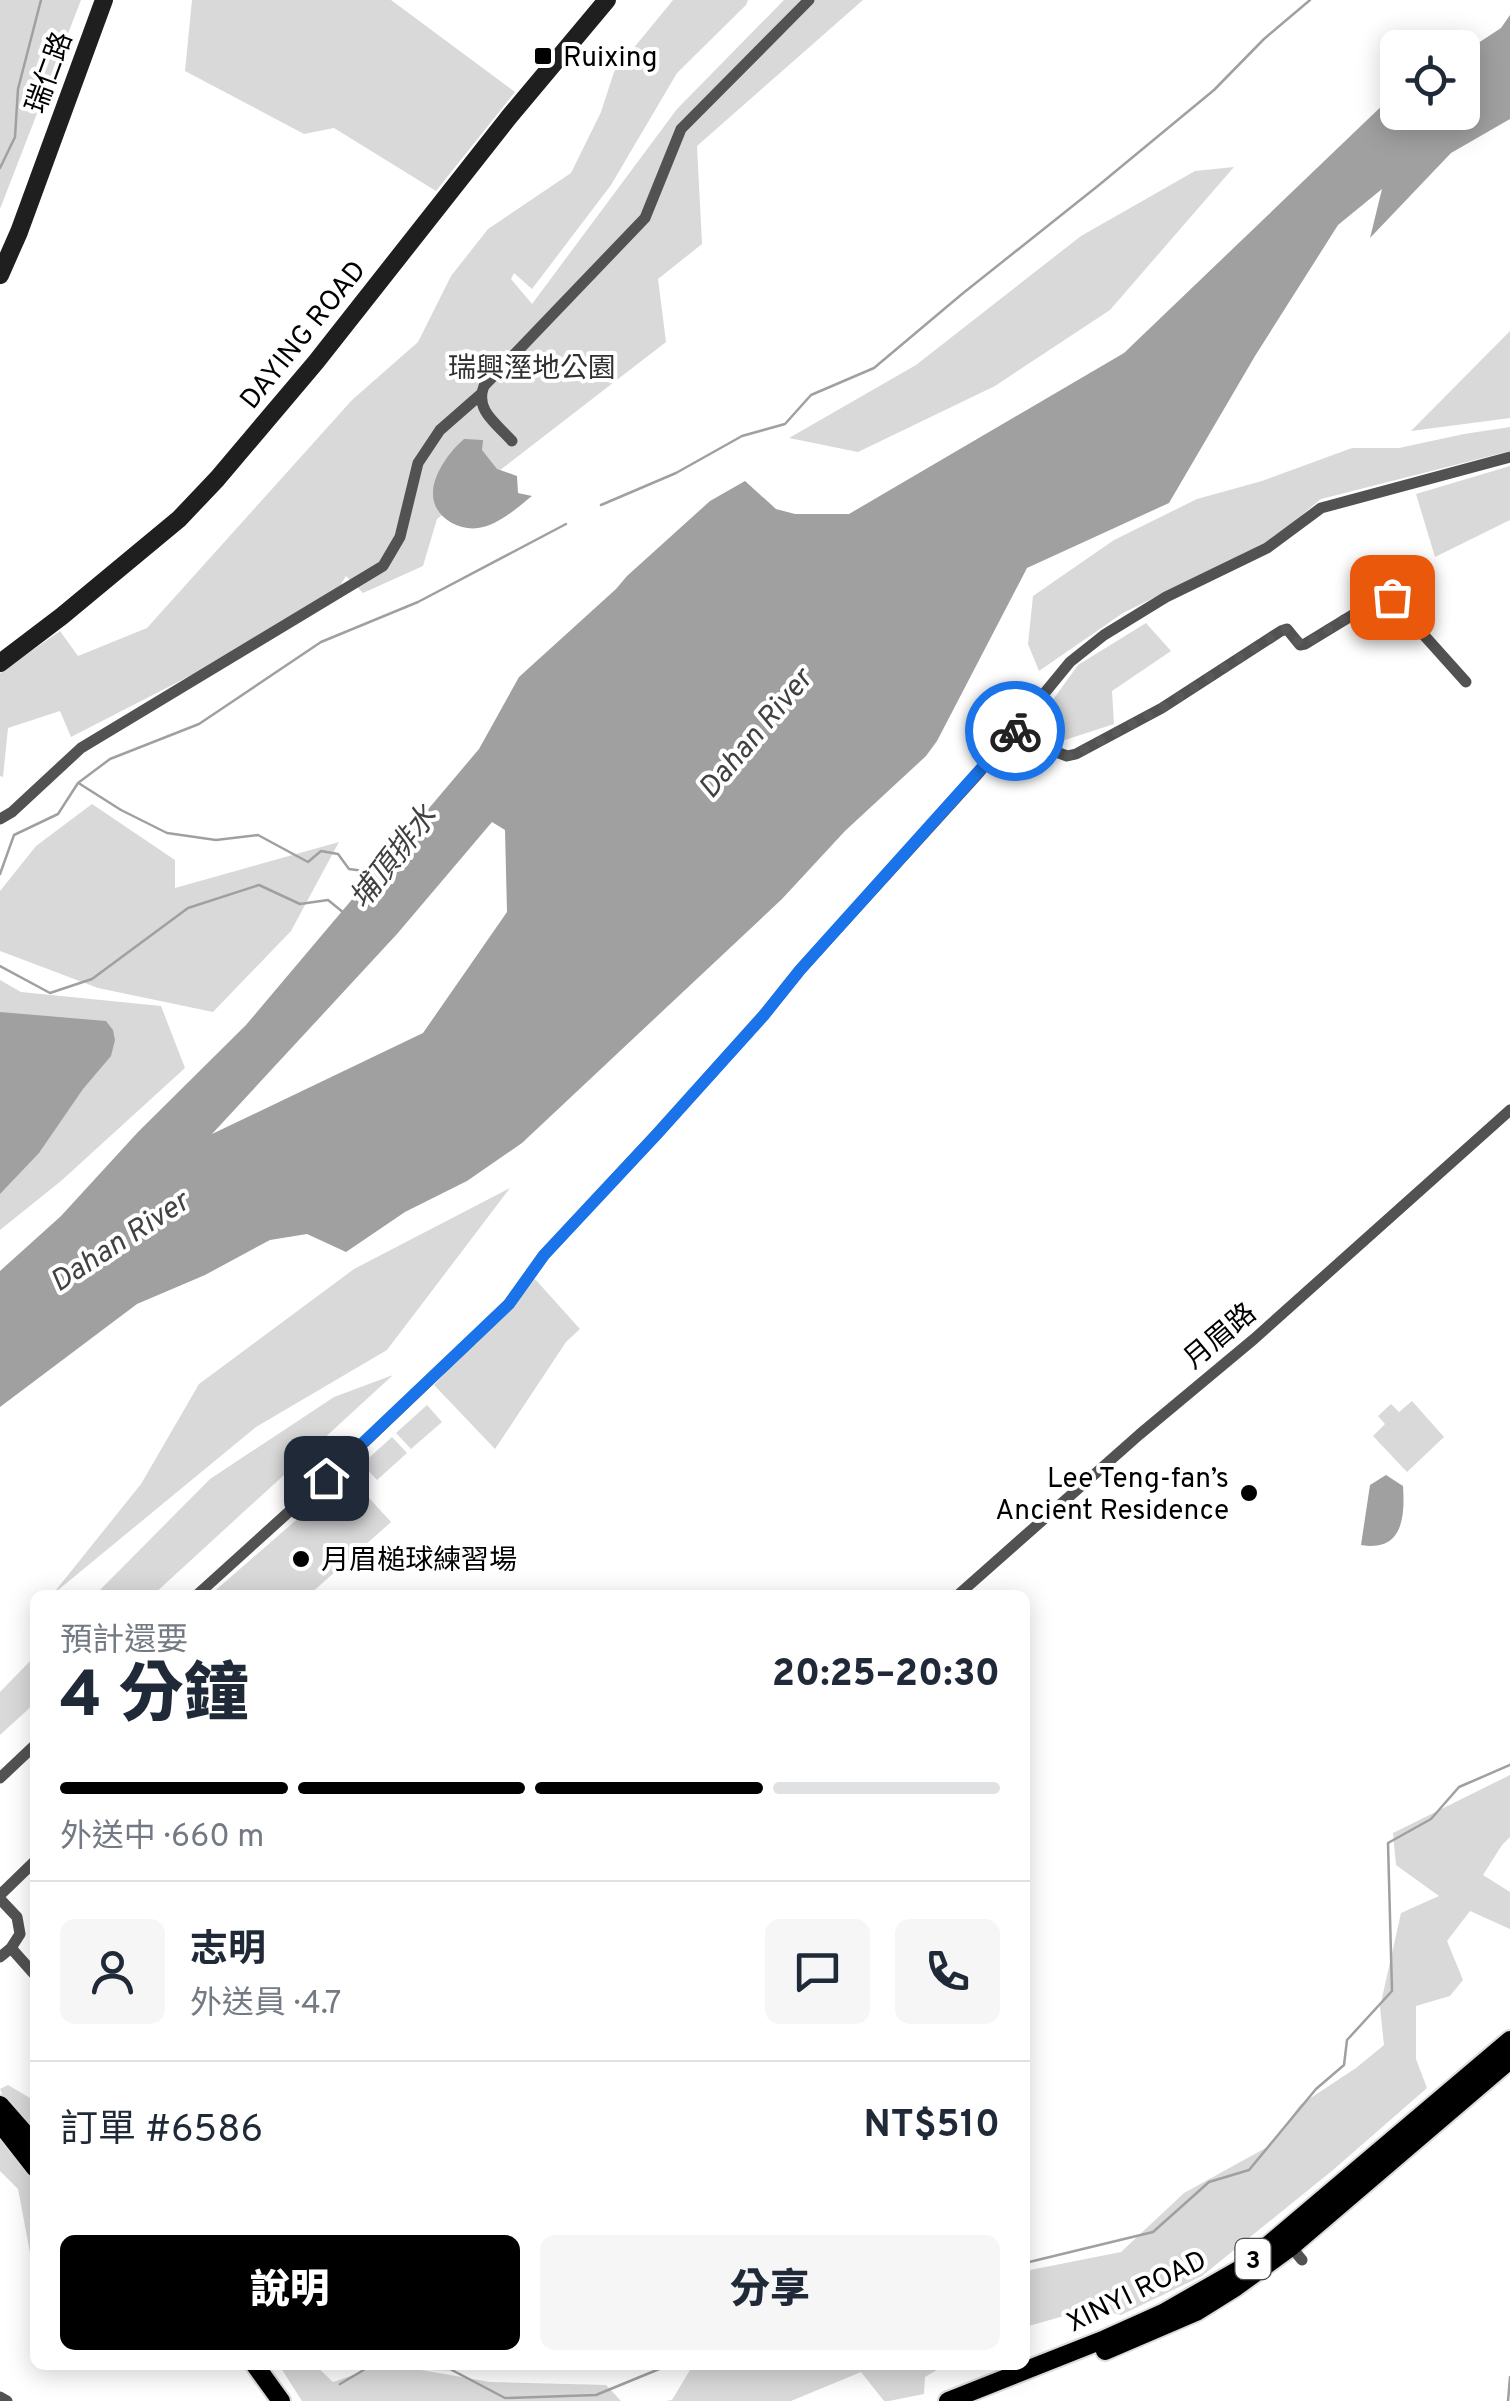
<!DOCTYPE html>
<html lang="zh-TW">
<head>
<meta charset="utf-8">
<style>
	body { margin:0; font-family:Overpass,"Noto Sans TC",sans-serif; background:#f6f6f7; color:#1f2937; height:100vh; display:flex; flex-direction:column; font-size:38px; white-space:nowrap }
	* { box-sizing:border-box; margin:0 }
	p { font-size:32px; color:#747a83 }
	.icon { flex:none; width:55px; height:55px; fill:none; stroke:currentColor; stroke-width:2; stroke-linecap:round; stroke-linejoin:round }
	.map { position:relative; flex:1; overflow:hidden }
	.details { position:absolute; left:30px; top:1590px; width:1000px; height:780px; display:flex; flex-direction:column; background:#fff; border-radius:15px; box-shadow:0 5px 25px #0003 }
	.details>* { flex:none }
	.tools { position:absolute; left:1380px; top:30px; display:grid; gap:20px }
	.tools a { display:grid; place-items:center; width:100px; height:100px; border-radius:15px; background:#fff; box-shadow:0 5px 25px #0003; font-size:50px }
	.pin { position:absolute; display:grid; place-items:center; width:85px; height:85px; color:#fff; margin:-42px; border-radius:20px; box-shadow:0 5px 15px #0006 }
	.courier { position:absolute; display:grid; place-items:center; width:100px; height:100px; margin:-50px; border:8px solid #1a73e8; border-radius:50%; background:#fff; color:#222; box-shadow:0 2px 12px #0007 }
	.headline em { font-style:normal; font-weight:800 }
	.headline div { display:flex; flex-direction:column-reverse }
	.headline { display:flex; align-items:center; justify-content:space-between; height:170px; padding:0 30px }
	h1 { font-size:65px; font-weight:800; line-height:75px }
	.bar { display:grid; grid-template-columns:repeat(4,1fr); gap:15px 10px; align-content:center; height:120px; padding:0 30px }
	.bar i { height:12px; border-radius:8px; background:#e0e1e3 }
	.bar .selected { background:#000 }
	.bar p { grid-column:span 4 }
	.line { display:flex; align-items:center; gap:25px; padding:0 30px; border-top:2px solid #e0e1e3 }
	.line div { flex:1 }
	.round { display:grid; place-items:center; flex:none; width:105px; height:105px; border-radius:15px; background:#f6f6f7 }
	.primary-button { display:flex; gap:20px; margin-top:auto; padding:20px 30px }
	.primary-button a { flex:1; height:115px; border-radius:15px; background:#000; color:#fff; font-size:40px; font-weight:800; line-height:115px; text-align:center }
	.primary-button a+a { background:#f6f6f7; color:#1f2937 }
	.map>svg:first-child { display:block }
	.green { fill:#d9d9d9 }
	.water { fill:#a0a0a0; fill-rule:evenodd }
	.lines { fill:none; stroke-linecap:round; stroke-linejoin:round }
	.stream { stroke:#a0a0a0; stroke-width:2.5 }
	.primary-casing { stroke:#dbdbdb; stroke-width:22 }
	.street { stroke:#525252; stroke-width:11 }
	.secondary { stroke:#1f1f1f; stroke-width:18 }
	.primary { stroke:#000; stroke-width:18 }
	.done { stroke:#595959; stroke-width:10; stroke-dasharray:0 18 }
	.route { stroke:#1a73e8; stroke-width:12 }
	.poi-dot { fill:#000; stroke:#fff; stroke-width:4 }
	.labels { text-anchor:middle; stroke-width:8; stroke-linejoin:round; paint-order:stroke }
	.shield { fill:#fff; stroke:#4c4c4c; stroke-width:2.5 }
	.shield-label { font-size:25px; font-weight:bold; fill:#000 }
	.poi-label { font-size:28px; fill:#000; stroke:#fff; text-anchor:start }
	.street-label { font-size:28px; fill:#000; stroke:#fff }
	.park-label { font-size:28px; fill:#303030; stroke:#fff }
	.water-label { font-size:30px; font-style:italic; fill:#414141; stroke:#fff }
</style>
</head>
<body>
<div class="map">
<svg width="1510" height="2401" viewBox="0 0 1510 2401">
	<rect width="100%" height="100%" fill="#fff"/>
	<path class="green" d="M0 0H81L0 209Z
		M192 0H391L515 92 436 191 334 128 304 134 185 71Z
		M673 0H748L746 5 677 73 611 185 532 289 514 273 511 279 532 304 677 109 784 0H863L697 146 702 244 658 279 666 342 437 519 423 566 363 593 346 576 340 586 211 665 71 737 60 711 8 728 3 777 0 776V673L60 631 78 656 147 628 352 400 418 342 451 276 488 229 571 173 601 112 614 72Z
		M1234 167 1110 310 995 386 858 452 789 438 916 365 1081 236 1195 171Z
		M1510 331V418L1411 431Z
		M1510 427V451L1321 499 1273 539 1123 613 1039 671 1028 644 1033 596 1114 540 1197 499 1262 481 1352 448H1399L1464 434Z
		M1510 466V520L1435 557 1416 494Z
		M1146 623 1171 651 1112 691 1114 724 1065 740 1052 701 1078 665Z
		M92 804 175 860V888L339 842 291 931 213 1012 98 988 0 951V891L36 846Z
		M0 980 21 992 161 1006 185 1068 61 1181 0 1230Z
		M510 1188 387 1350 256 1427 52 1595 141 1484 199 1384 354 1269Z
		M535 1279 580 1329 566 1342 495 1449 434 1385Z
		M393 1375 153 1595H95L210 1479 334 1397Z
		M1412 1401 1444 1437 1407 1472 1373 1436 1385 1424 1378 1416 1391 1404 1399 1412Z
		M427 1405 442 1422 411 1449 396 1433Z
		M392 1437 407 1453 377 1480 362 1464Z
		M348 1475 391 1522 309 1595H210Z
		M35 1656V1703L0 1735V1692Z
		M1510 1775V1837L1502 1845 1483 1875 1510 1892V1929L1470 1911 1447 1941 1463 1980 1450 1996 1416 2006V2059L1427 2088 1333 2170 1202 2276 1121 2315 1092 2308 1025 2327V2271L1121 2252 1184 2193 1271 2145 1300 2105 1356 2068 1384 2045 1380 2007 1401 1913 1439 1896 1396 1865 1393 1833Z
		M8 2085 35 2101V2138C22 2123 7 2108 0 2089Z
		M0 2135 35 2170V2262L31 2258 18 2189 0 2171Z
		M279 2365H315L333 2382 382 2365H393L490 2382 606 2385 621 2401H302Z
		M693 2365H945L925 2377 924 2394 889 2401H884L861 2372 791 2401H666L672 2400Z"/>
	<path class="water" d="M1510 15V119L1451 153 1370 238 1382 189 1338 225 1255 356 1169 503 1027 568 937 741 926 756 845 831 782 899 522 1143 467 1181 405 1212 346 1252 307 1234 270 1240 205 1275 137 1304 0 1407V1271L61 1216 138 1132 246 1025 479 749 519 677 616 589 627 576 710 501 745 481 776 509 795 514H849L1124 353 1389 99 1397 94 1398 112H1462L1463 53 1501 28ZM492 822 505 830 507 912 423 1033 212 1134 397 934Z
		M464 439 483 440 482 450 497 469 517 476 518 493 532 496C517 508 497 526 478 528 458 531 432 516 433 493 433 474 450 451 464 439Z
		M0 1012 106 1021 113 1030 115 1040 111 1056 83 1089 39 1153 0 1194Z
		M1386 1475 1403 1486C1405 1517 1403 1552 1361 1545L1370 1485Z"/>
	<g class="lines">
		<path class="stream" d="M0 168 15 137 18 89 41 0
			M601 505 676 473 742 436 785 424 811 395 874 368 962 294 1099 185 1214 90 1264 39 1310 0
			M80 784 121 810 167 833 216 840 258 835 308 862 321 851 338 854 349 869 379 873
			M0 874 14 835 58 814 78 783 110 759 199 724 321 642 418 602 566 524
			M0 966 50 993 92 979 188 908 259 885 300 904 328 900 344 913
			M1025 2263 1153 2232 1209 2182 1249 2170 1316 2089 1344 2065 1347 2040 1392 1991 1388 1843 1431 1819 1459 1787 1510 1765
			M340 2384 367 2368 450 2369 505 2398 596 2395 669 2365
			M1508 2401 1510 2377"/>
		<defs>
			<path id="primary" d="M0 2105 35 2145
				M0 2123 35 2168
				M1105 2351 1196 2312 1236 2287 1291 2247 1510 2060
				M255 2365 281 2401
				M948 2401 1105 2339 1163 2313 1240 2269 1510 2040"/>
		</defs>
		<use href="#primary" class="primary-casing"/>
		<path class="street" d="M512 441C497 424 474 410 484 386L645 218 681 129 809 0
			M1025 720 1059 753 1067 756 1076 754 1162 708 1281 631 1287 629 1300 645 1305 644 1387 594 1466 682
			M0 819 12 812 81 748 383 566 400 537 418 463 440 430 480 395
			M197 1595 345 1461 509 1304 544 1255 657 1134 764 1015 800 970 978 774 1070 662 1104 635 1166 597 1267 548 1321 508 1510 457
			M958 1595 1140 1434 1254 1339 1510 1110
			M0 1778 35 1745
			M0 1895 35 1861
			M0 1899 17 1917 20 1934 11 1948
			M0 1957 11 1948 35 1975
			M1288 2243 1302 2260
			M0 2397 7 2401"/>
		<path class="secondary" d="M0 275 19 232 104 0
			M0 663 62 616 179 519 217 479 316 362 509 117 607 0"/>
		<use href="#primary" class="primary"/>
	</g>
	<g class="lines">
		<path class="done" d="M1015 731 1025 720 1059 753 1067 756 1076 754 1162 708 1281 631 1287 629 1300 644H1305L1381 596 1387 594 1392 597"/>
		<path class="route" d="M326 1478 509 1304 544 1255 657 1134 764 1015 800 970 1015 731"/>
	</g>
	<g class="poi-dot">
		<rect x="533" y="46" width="20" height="20" rx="5"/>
		<circle cx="1249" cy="1493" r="10"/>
		<circle cx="301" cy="1559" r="10"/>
	</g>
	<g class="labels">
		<rect class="shield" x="1235.5" y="2239" width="35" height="40" rx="8"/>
		<g class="shield-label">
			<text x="1253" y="2268">3</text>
		</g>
		<g class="poi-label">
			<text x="563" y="66">Ruixing</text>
			<text x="1229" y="1487" text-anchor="end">Lee Teng-fan’s<tspan x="1229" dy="32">Ancient Residence</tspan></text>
			<text x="321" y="1569">月眉槌球練習場</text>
		</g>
		<g class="street-label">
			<text transform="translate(48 72) rotate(-70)" y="10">瑞仁路</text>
			<text transform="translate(302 334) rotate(-51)" y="10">DAYING ROAD</text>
			<text transform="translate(1219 1335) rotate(-40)" y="10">月眉路</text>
			<text transform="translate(1136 2290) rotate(-26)" y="10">XINYI ROAD</text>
		</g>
		<g class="park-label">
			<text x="532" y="377">瑞興溼地公園</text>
		</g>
		<g class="water-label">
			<text transform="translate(755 733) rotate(-50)" y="10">Dahan River</text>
			<text transform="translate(393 857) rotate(-52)" y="10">埔頂排水</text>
			<text transform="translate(119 1241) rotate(-33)" y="10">Dahan River</text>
		</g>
	</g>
</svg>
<div class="tools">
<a><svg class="icon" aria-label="locate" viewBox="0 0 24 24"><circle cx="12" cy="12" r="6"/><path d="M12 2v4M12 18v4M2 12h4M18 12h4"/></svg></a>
</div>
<div class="pin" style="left:1392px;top:597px;background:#ea580c"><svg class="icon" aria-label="bag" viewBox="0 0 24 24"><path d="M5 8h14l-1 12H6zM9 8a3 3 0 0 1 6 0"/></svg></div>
<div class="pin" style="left:326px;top:1478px;background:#1f2937"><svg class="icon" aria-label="home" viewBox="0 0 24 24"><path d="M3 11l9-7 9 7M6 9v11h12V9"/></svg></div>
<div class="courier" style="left:1015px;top:731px"><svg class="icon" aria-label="bike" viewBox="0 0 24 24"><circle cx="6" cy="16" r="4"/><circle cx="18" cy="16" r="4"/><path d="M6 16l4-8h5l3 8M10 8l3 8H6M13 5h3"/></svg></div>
<section class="details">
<div class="headline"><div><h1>4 分鐘</h1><p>預計還要</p></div><em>20:25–20:30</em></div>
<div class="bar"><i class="selected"></i><i class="selected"></i><i class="selected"></i><i></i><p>外送中 · 660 m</p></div>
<div class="line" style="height:180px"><a class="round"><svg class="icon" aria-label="person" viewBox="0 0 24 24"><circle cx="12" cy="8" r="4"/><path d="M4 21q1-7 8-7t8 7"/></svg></a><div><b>志明</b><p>外送員 · 4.7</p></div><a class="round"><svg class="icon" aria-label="chat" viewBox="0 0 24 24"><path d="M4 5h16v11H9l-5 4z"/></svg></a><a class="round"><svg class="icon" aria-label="phone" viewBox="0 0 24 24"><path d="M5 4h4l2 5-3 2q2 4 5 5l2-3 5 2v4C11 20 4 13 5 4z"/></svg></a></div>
<div class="line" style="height:130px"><div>訂單 #6586</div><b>NT$510</b></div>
<div class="primary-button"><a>說明</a><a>分享</a></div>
</section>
</div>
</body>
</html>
